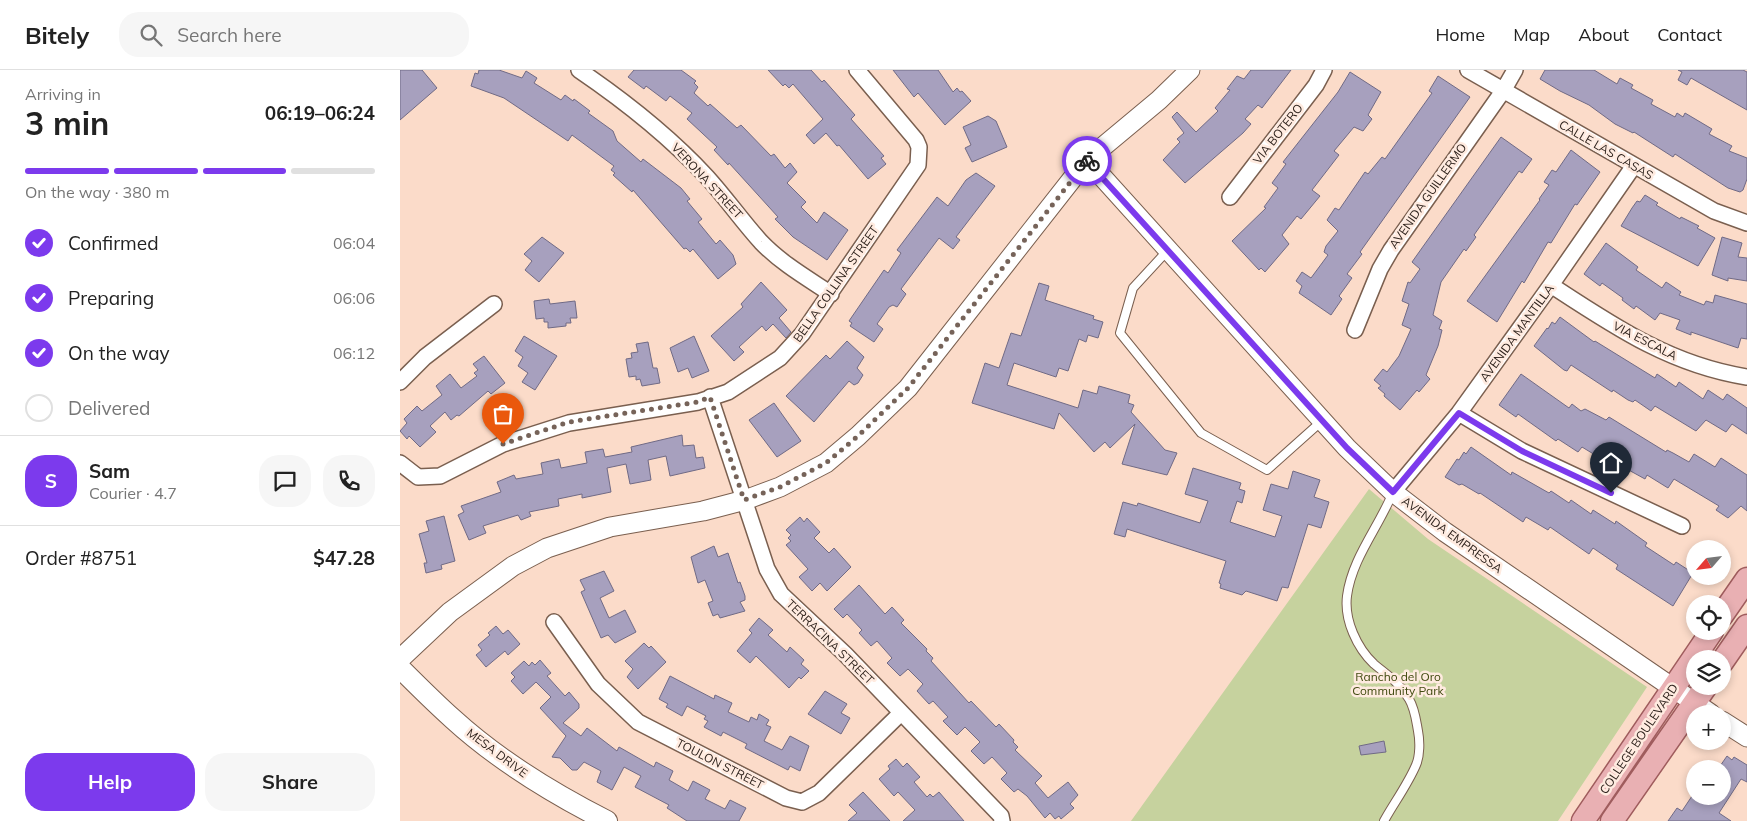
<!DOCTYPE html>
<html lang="en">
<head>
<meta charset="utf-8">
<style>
	body { margin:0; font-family:Mulish,sans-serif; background:#f6f6f6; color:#222; height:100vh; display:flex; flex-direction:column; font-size:19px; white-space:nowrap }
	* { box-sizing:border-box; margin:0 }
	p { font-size:16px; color:#767676 }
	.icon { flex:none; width:28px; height:28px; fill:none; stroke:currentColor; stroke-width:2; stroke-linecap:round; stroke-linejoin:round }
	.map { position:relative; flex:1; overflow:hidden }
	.panel { display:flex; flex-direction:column; background:#fff; width:400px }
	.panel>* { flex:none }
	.needle { width:32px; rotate:242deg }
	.buttons { position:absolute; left:1286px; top:470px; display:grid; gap:10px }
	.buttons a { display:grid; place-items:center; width:45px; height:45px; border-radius:50%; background:#fff; box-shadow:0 2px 8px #0003; font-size:25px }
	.pin { position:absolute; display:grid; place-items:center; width:42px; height:42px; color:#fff; margin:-51px -21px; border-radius:50% 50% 50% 0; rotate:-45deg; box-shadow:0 0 5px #0007 }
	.pin .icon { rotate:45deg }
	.courier { position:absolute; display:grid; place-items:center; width:50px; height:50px; margin:-25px; border:4px solid #7c3aed; border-radius:50%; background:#fff; color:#222; box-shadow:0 1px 6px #0007 }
	.headline em { font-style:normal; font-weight:700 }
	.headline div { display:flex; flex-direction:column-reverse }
	.headline { display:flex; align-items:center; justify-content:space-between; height:85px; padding:0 25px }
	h1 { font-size:32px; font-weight:700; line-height:38px }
	.bar { display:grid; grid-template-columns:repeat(4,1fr); gap:8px 5px; align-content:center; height:60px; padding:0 25px }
	.bar i { height:6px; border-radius:4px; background:#e0e0e0 }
	.bar .active { background:#7c3aed }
	.bar p { grid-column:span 4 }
	.line { display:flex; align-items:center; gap:12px; padding:0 25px; border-top:1px solid #e0e0e0 }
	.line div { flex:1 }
	.round { display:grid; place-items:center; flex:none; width:52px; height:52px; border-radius:20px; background:#f6f6f6 }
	ol { padding:0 25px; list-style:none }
	li { display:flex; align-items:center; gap:15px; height:55px }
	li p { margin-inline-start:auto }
	li .icon { padding:5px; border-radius:50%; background:#7c3aed; color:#fff; stroke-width:4 }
	li:last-child { color:#767676 }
	li i { width:28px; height:28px; border:2px solid #e0e0e0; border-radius:50% }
	.primary-button { display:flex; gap:10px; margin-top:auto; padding:10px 25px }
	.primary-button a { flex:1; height:58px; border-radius:20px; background:#7c3aed; color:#fff; font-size:20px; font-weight:700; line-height:58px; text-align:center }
	.primary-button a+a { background:#f6f6f6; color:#222 }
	header { display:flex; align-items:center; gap:30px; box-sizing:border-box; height:70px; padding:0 25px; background:#fff; border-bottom:1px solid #e0e0e0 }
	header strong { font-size:24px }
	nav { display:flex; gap:28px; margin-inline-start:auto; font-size:18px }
	.search { width:350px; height:45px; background:#f6f6f6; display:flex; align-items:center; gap:12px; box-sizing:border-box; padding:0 18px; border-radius:20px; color:#767676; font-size:19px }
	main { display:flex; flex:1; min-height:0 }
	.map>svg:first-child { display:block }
	.green { fill:#c6d29e }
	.building { fill:#a7a0be; stroke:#706a85 }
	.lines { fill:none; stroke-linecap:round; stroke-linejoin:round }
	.service-casing { stroke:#7a5f4f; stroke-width:10 }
	.minor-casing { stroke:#7a5f4f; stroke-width:18 }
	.tertiary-casing { stroke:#7a5f4f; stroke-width:21 }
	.secondary-casing { stroke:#7a5f4f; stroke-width:22 }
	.primary-casing { stroke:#9f5c5d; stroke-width:25 }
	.service { stroke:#fff; stroke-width:8 }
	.minor { stroke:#fff; stroke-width:15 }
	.tertiary { stroke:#fff; stroke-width:19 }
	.secondary { stroke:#fff; stroke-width:20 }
	.primary { stroke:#e9b0b3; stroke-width:22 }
	.done { stroke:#766359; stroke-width:5; stroke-dasharray:0 9 }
	.route { stroke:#7c3aed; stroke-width:6 }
	.labels { text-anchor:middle; stroke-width:5; stroke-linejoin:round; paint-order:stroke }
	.street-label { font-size:12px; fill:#2f231d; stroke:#ffebe0 }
	.park-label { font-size:12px; fill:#424b11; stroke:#ffebe0 }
</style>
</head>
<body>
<header>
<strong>Bitely</strong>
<div class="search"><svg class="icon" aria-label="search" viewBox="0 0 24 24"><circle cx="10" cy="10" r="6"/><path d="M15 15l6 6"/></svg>Search here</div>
<nav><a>Home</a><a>Map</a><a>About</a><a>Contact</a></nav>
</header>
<main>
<section class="panel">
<div class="headline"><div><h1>3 min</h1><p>Arriving in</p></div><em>06:19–06:24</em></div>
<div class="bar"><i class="active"></i><i class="active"></i><i class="active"></i><i></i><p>On the way · 380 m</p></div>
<ol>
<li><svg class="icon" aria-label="check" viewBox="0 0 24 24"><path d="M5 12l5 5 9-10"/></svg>Confirmed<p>06:04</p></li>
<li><svg class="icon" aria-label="check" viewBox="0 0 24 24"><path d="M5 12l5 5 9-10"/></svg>Preparing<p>06:06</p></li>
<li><svg class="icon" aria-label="check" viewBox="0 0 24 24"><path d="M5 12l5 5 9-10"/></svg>On the way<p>06:12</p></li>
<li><i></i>Delivered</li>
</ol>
<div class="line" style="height:90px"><b class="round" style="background:#7c3aed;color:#fff">S</b><div><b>Sam</b><p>Courier · 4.7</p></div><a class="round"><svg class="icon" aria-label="chat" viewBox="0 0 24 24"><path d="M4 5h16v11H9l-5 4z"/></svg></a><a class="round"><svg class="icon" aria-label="phone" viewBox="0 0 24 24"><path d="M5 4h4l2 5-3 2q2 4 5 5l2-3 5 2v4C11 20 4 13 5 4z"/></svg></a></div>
<div class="line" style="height:65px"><div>Order #8751</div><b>$47.28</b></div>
<div class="primary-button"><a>Help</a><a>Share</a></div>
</section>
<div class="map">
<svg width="1347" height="751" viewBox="0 0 1347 751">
	<rect width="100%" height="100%" fill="#fbdbc9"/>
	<path class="green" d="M969 419 1028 469 1247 617 1158 751H731Z"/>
	<path class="building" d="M0 0H22L37 18 0 50Z
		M79 0H99L122 8 126 1 137 8 134 13 161 30 165 25 173 31 174 29 190 41 188 43 213 61 217 71 241 92 243 89 281 118 290 129 287 131 302 149 298 152 316 174 320 170 333 185 336 194 318 209 293 179 290 182 286 178 284 179 233 120 232 122 213 105 215 103 211 100 214 96 172 65 168 71 104 28 71 16 75 3 78 4Z
		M234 0H281L296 11 294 13 298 17 294 23 308 36 310 34 337 58 341 55 371 86 374 84 385 98 390 93 397 102 387 113 406 132 401 137 417 153 424 142 448 160 427 190 393 167 375 149 378 147 329 93 328 95 314 80 317 77 287 49 292 43 270 26 266 31 246 16 244 19 228 7Z
		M368 0H411L422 12 424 10 455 45 451 49 484 86 481 88 486 94 468 109 439 75 437 76 426 63 414 74 406 65 423 49 393 14 389 18 385 14 383 16Z
		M493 0H538L553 22 557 18 560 22 562 21 571 31 545 55 518 23 514 27Z
		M851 0H891L862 38 858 35 845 49 851 54 843 63 785 113 763 90 780 72 777 69 784 63 772 47 777 42 796 62 818 41 815 38 830 20 827 19 837 6 844 9Z
		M1145 0H1194L1217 14 1220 8 1233 15 1231 18 1253 30 1251 34 1275 47 1277 43 1283 47 1285 43 1312 59 1309 64 1332 76 1329 81 1347 88V109L1343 120 1340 122 1328 118 1275 84 1273 87 1234 62 1233 63 1215 54 1189 35 1160 21 1140 9Z
		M1278 0H1343L1347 2V40L1291 8 1287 15 1278 10 1282 2Z
		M950 2 981 22 968 45 972 49 963 61 954 57 934 81 939 85 912 120 920 126 901 149 897 146 882 165 889 174 865 202 861 198 859 200 832 171 866 138 864 137 878 118 872 113 886 94 883 92 938 22Z
		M1038 6 1070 27 960 182 962 184 947 204 952 208 939 226 942 229 931 245 899 223 902 216 896 211 902 202 911 208 928 185 924 182 926 176 938 161 927 150 935 138 939 140 965 102 968 104 982 87 985 89 1032 23 1029 21Z
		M588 46 596 51 607 77 572 92 565 78 571 75 563 57Z
		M1101 67 1132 89 1122 103 1119 101 1074 165 1076 167 1066 181 1064 179 1041 212 1033 245 1042 251 1039 259 1042 260 1038 276 1026 305 1030 309 1019 322 1017 320 1000 340 984 326 985 324 978 318 981 316 974 310 983 299 987 302 999 286 1011 259 1002 255 1009 234 1002 231 1008 212 1010 213 1020 199 1012 192Z
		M1171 80 1200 102 1177 135 1175 134 1151 173 1148 172 1124 213 1122 211 1097 252 1067 231 1140 130 1139 129 1149 115 1144 112 1152 100 1156 102Z
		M576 103 595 116 556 167 560 170 553 179 539 168 501 219 506 224 497 237 493 235 489 237 477 254 483 259 474 272 450 256 452 253 449 251 484 200 488 203 501 183 497 180 537 127 548 136 566 110Z
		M1245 125 1258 133 1256 135 1280 149 1281 147 1299 156 1297 158 1315 168 1298 196 1221 156 1232 138 1237 131 1240 132Z
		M142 167 164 183 139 212 125 200 132 191 124 184Z
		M1322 167 1342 173 1338 187 1347 188V211L1328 208V211L1312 205Z
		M1206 173 1238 197 1236 200 1262 218 1266 212 1281 222 1279 225 1304 235 1306 231 1313 233 1315 225 1347 234V269L1341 268 1338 278 1291 262V265L1276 259 1280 250 1260 243 1255 250 1236 236 1234 239 1222 230 1223 228 1202 213 1200 216 1184 204Z
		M361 212 387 240 379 248 391 262 386 268 373 254 366 261 362 256 339 277 344 282 334 291 311 266 343 237 341 234Z
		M639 213 649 216 645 230 694 246 693 249 703 252 698 268 688 265 686 272 679 269 668 301 659 298 656 307 614 293 607 315 678 338 683 320 697 324 699 316 730 325 728 333 734 335 731 342 765 380 777 383 767 405 722 394 735 354 710 378 705 372 694 382 659 343 654 359 572 333 585 293 599 298 611 263 621 266Z
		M149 229 150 234 175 231 177 248H170L171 253H166V256L148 258V252H144V248L136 249 134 231Z
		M1160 247 1194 272 1195 271 1255 308 1257 304 1276 317 1279 312 1303 329 1308 320 1323 330 1327 324 1347 338V364L1332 354 1326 362 1306 350 1296 361 1255 336 1251 341 1235 330 1233 332 1228 330 1213 320 1212 322 1171 295 1167 301 1164 300 1134 276 1147 258 1148 259 1152 252 1155 254Z
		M124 266 157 286 135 320 122 312 128 303 118 296 123 287 115 281Z
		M294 266 309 301 292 308 288 298 278 302 270 278Z
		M447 271 464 287 457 298 463 305 458 313 454 315 449 311 414 352 386 326 426 285 430 289Z
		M248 272 253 298H257L260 313 242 316 240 309 236 310V306L229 307 226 289 232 288 231 283 238 282 236 274Z
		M84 286 105 313 91 324 88 321 59 346 57 345 51 350 45 342 30 356 36 362 20 377 9 366 7 369 0 361 7 353 4 349 17 336 22 341 42 325 36 316 50 304 61 318 77 306 74 303 78 300 73 294Z
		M1121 304 1169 338 1172 334 1181 341 1185 339 1206 350 1209 347 1266 382 1267 380 1273 383 1289 392 1294 384 1315 397 1321 388 1347 405V441L1341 436 1328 448 1316 440 1319 436 1274 409 1268 418 1247 405 1245 409 1225 398 1223 402 1182 377 1178 382 1158 369 1156 371 1118 344 1116 347 1099 335Z
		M374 333 401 371 377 387 349 350Z
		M282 365 283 376 294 375 296 388 303 387 305 398 270 406 266 386 248 390 251 410 230 414 226 394 207 398 211 422 182 428V424L158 429 159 436 129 442 131 446 121 450 118 445 83 456 86 463 69 470 58 445 64 442 61 436 101 422 97 412 114 405 116 409 143 404 141 393 159 389 161 398 187 393 185 382 203 379 205 387 232 382 231 377Z
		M1071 377 1111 405 1112 402 1149 423 1151 421 1169 433 1171 430 1191 444 1193 440 1215 454 1216 451 1247 473 1245 476 1274 495 1276 492 1293 503 1273 536 1216 499 1218 495 1193 478 1189 484 1150 457 1148 460 1126 447 1123 452 1080 423 1079 424 1062 414 1059 415 1045 407 1057 389 1059 390 1064 382 1066 384Z
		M793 398 841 413 839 419 845 421 842 433 837 431 830 452 875 467 882 446 863 440 871 414 888 419 893 401 920 410 914 427 929 432 921 458 908 454 888 518 882 517 877 531 846 521 842 525 820 518 821 514 819 513 826 491 727 459 725 467 714 464 723 432 737 436 738 433 800 453 808 431 785 424Z
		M44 446 55 491 41 495 42 499 26 503 24 493H27L19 464 29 461 26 451Z
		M400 447 404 452 407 448 420 462 414 468 429 483 434 478 451 497 427 521 420 513 412 521 399 507 408 499 386 475 391 471 388 468 391 465 386 460Z
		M314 476 318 487 328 483 338 513 340 512 345 526V530L340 532 345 541 320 548 318 544 313 546 308 533 313 531 305 510 298 513 291 487Z
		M204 501 214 521 200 528 209 548 225 540 236 562 215 573 208 565 201 568 181 522 185 520 180 510Z
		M459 515 485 544 492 537 504 550 501 553 527 579 526 581 533 588 531 591 569 633 571 631 596 657 599 654 614 670 613 672 618 677 615 680 642 706 635 713 648 728 668 712 678 725 670 734 674 738 661 749 659 746 655 749 650 743 645 748 627 726 618 719 614 722 601 709 607 703 592 687 584 694 571 681 580 672 565 657 557 665 543 651 548 647 533 631 529 634 517 621 523 614 508 599 500 606 487 593 492 588 477 571 471 576 459 563 462 560 447 544 443 548 434 539Z
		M359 548 373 560 368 565 387 582 390 577 404 590 401 594 409 601 401 609 399 607 389 618 356 586 350 593 337 581 352 563 349 560Z
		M96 556 103 564 108 560 120 574 108 585 105 581 86 597 76 585 82 580 78 575 90 565 88 563Z
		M244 573 249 578 251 576 266 592 238 619 227 607 233 599 225 591Z
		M140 590 151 603 147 606 165 626 169 622 179 634V638L163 653 181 666 187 658 217 681 219 677 254 697 256 692 273 701 269 710 288 721 293 711 310 720 305 729 325 739 330 730 346 738 339 751H287L267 738 269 735 235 717 241 706 224 697 212 720 197 712 201 701 184 692 177 700H172L160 688 152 687 166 666 140 638 151 627 136 612 123 624 111 611 115 607 111 603 124 591 129 596 132 592 135 595Z
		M270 606 314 629 315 625 332 633 328 642 349 652 351 647 357 650 359 644 369 650 366 655 371 657 364 671 382 680 390 666 409 676 400 701 390 696 388 700 345 678 347 674 323 662 321 666 304 657 308 651 304 649 306 646 287 636 282 646 266 637 268 634 259 629Z
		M425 621 447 634 441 643 450 648 441 664 408 644Z
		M984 671 986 682 961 685 959 676Z
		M1327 686 1332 690 1334 687 1347 695V712L1341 709 1319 743 1331 751H1268L1277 738 1282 741 1294 723 1295 726H1322V699H1318Z
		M496 689 503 697 507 693 520 707 514 712 527 727 530 724 533 727 539 722 564 751H503L515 740 498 722 494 726 479 709 490 699 488 696Z
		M463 722 490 751H448L457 743 449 735Z"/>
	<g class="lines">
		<defs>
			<path id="service" d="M768 180 733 218 720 263 801 363 867 400 923 350
				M984 751C994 733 1008 714 1016 695 1020 686 1020 671 1018 661 1016 650 1015 639 1009 629 1000 613 987 605 974 594 957 578 944 550 947 526 952 488 979 457 993 422"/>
			<path id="minor" d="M179 0C226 32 269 66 307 107 326 128 342 151 361 172 381 193 407 208 431 224
				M1068 0 1314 141 1347 153
				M830 127 916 15 924 0
				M1151 215C1215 257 1271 295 1347 307
				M955 260 980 199 991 180 1103 21 1115 0
				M0 312 25 287 94 234
				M310 327 367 499 381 524 445 584 601 746 602 751
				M1059 343 1122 381 1282 456
				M0 393 18 407 40 406 103 374 169 353 298 332 328 322 380 288 402 264 518 95 519 77 516 70 457 0
				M993 422 1059 343 1151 215 1233 97
				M154 552 198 614 238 652 386 728 402 732 419 723 501 643"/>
			<path id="tertiary" d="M687 90 947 378 993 422 1045 462 1311 644
				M0 589 50 542 113 496 147 478 210 457 303 441 345 430 380 417 426 393 458 366 508 318 687 90 759 30 790 0
				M1322 651 1347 667"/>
			<path id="secondary" d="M0 598C17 615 35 633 53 649 99 691 152 723 207 751"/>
			<path id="primary" d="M1322 545 1347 509
				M1322 592 1347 556
				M1183 751 1312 561
				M1212 751 1306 616"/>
		</defs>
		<use href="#service" class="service-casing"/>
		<use href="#minor" class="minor-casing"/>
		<use href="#tertiary" class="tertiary-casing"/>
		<use href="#secondary" class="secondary-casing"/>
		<use href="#primary" class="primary-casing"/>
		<use href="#service" class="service"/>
		<use href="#minor" class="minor"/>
		<use href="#tertiary" class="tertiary"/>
		<use href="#secondary" class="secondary"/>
		<use href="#primary" class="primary"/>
	</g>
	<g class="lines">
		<path class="done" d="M103 374 169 352 298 332 310 327 344 430 380 417 426 393 458 366 508 318 687 91"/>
		<path class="route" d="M687 91 947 378 993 422 1059 343 1122 381 1211 423"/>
	</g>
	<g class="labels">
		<g class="street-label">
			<text transform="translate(878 64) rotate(-52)" y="4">VIA BOTERO</text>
			<text transform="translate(1206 80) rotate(30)" y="4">CALLE LAS CASAS</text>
			<text transform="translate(307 111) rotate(47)" y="4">VERONA STREET</text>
			<text transform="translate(1028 126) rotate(-55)" y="4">AVENIDA GUILLERMO</text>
			<text transform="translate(436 214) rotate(-55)" y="4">BELLA COLLINA STREET</text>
			<text transform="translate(1117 263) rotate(-54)" y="4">AVENIDA MANTILLA</text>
			<text transform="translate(1245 271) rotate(27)" y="4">VIA ESCALA</text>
			<text transform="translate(1052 465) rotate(36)" y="4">AVENIDA EMPRESSA</text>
			<text transform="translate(430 572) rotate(44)" y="4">TERRACINA STREET</text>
			<text transform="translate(1239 669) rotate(-56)" y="4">COLLEGE BOULEVARD</text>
			<text transform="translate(97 683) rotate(37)" y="4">MESA DRIVE</text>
			<text transform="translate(320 694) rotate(27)" y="4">TOULON STREET</text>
		</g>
		<g class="park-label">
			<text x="998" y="611">Rancho del Oro<tspan x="998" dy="14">Community Park</tspan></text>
		</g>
	</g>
</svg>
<div class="buttons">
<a><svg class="needle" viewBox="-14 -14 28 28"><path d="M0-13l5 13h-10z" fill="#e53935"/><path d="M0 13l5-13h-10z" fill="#767676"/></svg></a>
<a><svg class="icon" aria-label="locate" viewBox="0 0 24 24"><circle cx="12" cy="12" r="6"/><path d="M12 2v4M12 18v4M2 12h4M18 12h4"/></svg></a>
<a><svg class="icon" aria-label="layers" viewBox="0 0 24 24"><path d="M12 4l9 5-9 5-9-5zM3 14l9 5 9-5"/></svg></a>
<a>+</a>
<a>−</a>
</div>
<div class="pin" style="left:103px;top:374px;background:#ea580c"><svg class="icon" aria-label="bag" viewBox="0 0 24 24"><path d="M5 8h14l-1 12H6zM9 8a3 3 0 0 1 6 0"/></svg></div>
<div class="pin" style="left:1211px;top:423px;background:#1f2937"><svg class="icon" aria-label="home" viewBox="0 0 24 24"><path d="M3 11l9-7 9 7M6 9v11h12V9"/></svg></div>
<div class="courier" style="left:687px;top:91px"><svg class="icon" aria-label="bike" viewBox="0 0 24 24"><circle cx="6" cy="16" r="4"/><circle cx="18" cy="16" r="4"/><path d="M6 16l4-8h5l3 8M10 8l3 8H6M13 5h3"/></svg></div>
</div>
</main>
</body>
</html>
